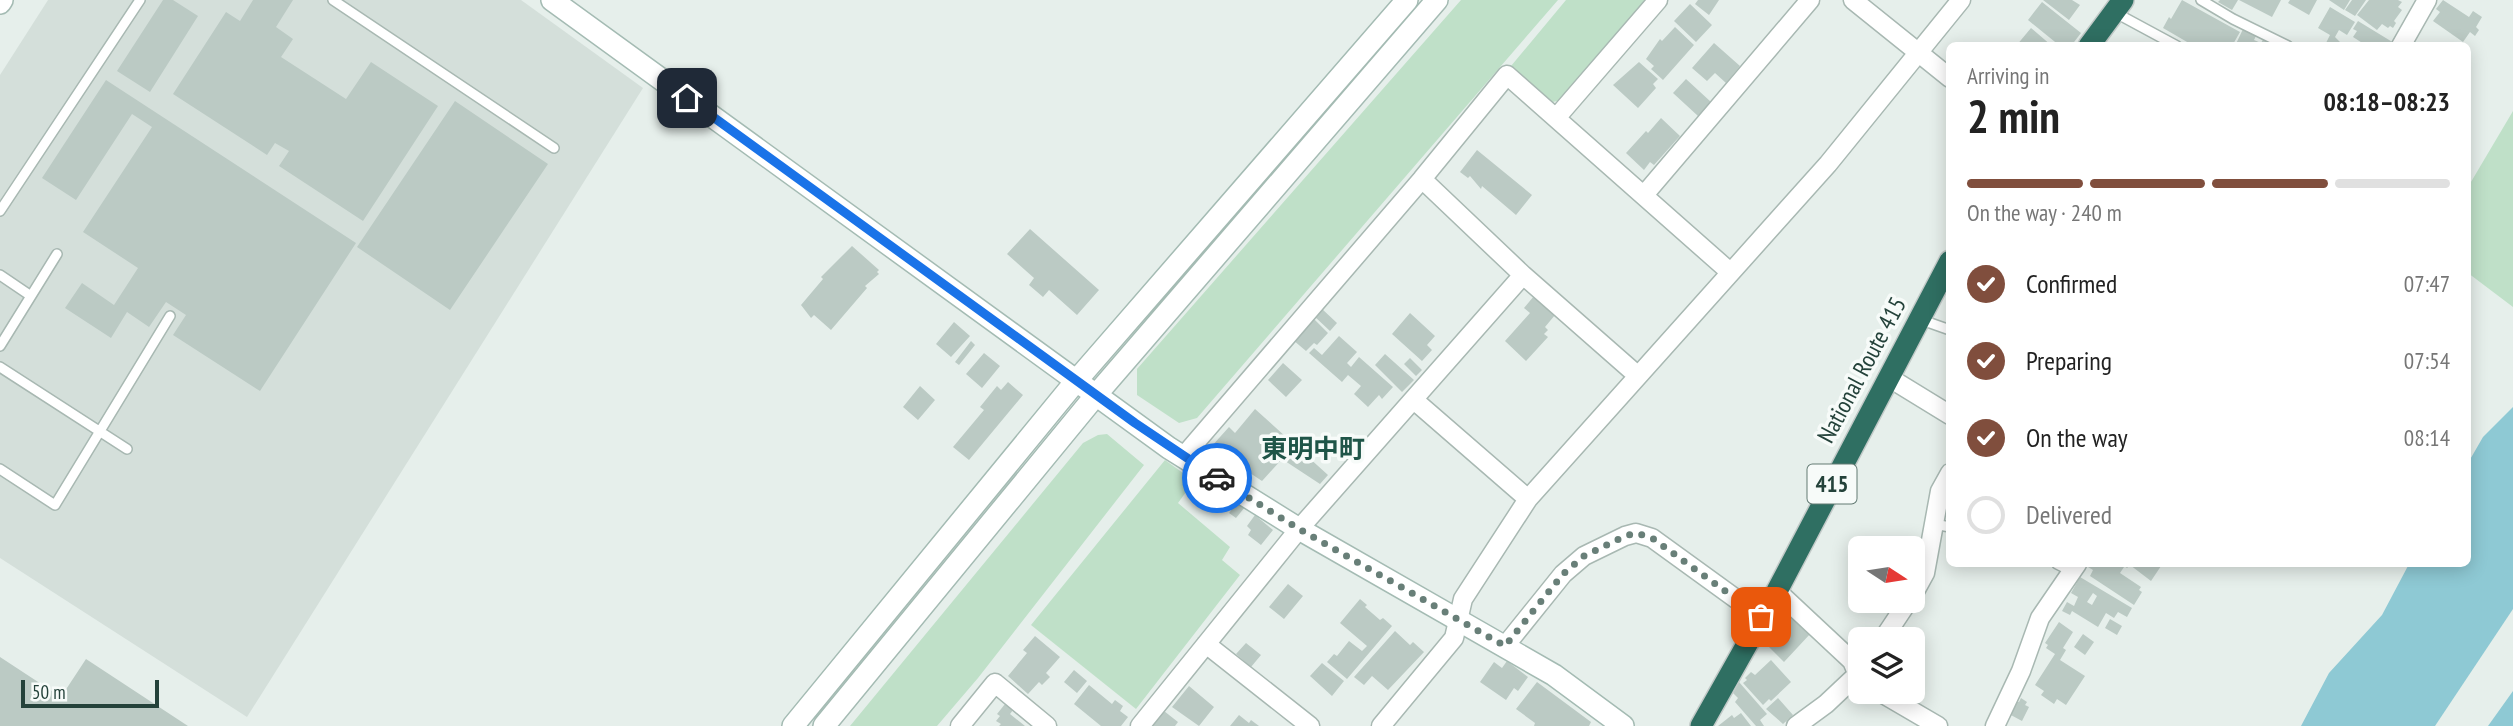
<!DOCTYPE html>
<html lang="en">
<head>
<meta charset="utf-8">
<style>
	body { margin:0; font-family:"PT Sans Narrow","Noto Sans JP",sans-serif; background:#f6f6f6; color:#222; height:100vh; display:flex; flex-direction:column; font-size:26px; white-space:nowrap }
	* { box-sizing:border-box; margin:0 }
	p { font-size:23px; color:#767676 }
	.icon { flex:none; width:38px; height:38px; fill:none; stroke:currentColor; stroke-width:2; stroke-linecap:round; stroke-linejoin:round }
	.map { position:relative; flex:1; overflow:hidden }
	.panel { position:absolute; left:1946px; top:42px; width:525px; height:525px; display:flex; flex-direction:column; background:#fff; border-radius:10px; box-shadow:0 4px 18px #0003 }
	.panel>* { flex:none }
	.needle { width:46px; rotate:102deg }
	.fabs { position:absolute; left:1848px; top:536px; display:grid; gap:14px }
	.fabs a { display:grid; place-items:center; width:77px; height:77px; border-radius:10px; background:#fff; box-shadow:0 4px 18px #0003; font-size:35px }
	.scale { position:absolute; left:21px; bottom:18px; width:138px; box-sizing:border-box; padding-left:7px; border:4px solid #24423a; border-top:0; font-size:19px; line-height:24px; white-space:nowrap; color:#24423a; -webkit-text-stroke:5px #f7fbf9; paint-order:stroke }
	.pin { position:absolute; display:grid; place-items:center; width:60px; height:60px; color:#fff; margin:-30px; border-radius:14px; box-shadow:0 4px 10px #0006 }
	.courier { position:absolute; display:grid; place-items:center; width:70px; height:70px; margin:-35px; border:5px solid #1a73e8; border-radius:50%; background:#fff; color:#222; box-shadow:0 2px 9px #0007 }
	.summary em { font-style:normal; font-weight:700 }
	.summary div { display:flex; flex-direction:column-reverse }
	.summary { display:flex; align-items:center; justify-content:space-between; height:119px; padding:0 21px }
	h1 { font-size:46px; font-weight:700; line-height:52px }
	.bar { display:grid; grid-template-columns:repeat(4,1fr); gap:10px 7px; align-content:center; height:84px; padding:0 21px }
	.bar i { height:9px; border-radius:5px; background:#e0e0e0 }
	.bar .active { background:#804e3d }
	.bar p { grid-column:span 4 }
	ol { padding:0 21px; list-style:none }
	li { display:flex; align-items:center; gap:21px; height:77px }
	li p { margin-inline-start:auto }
	li .icon { padding:7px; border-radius:50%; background:#804e3d; color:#fff; stroke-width:4 }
	li:last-child { color:#767676 }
	li i { width:38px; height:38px; border:4px solid #e0e0e0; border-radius:50% }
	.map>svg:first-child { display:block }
	.built { fill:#d4dfda }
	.green { fill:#bfe0c8 }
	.water { fill:#8ec9d4 }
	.pier { fill:#e6efeb }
	.building { fill:#bbcac4; fill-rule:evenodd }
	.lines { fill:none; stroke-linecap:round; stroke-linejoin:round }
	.lane-casing { stroke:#a8b8b2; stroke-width:12 }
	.street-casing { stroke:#a8b8b2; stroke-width:21 }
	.secondary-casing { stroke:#a4bbb3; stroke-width:24 }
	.highway-casing { stroke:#c2cac8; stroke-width:24 }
	.lane { stroke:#fff; stroke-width:9 }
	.street { stroke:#fff; stroke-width:18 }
	.secondary { stroke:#fff; stroke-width:21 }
	.highway { stroke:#2f6f62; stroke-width:21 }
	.done { stroke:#687f78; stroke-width:7; stroke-dasharray:0 12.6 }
	.route { stroke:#1a73e8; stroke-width:9 }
	.labels { text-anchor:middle; stroke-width:7; stroke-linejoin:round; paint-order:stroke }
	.shield { fill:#f7fbf9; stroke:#637a73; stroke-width:2 }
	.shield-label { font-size:23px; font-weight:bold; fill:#24423a }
	.street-label { font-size:24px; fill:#24423a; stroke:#f7fbf9 }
	.neighbourhood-label { font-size:26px; font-weight:bold; fill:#1f5548; stroke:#f7fbf9 }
</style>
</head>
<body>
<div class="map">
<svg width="2513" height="726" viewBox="0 0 2513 726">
	<rect width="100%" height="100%" fill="#e6efeb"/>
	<path class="built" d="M48 0H521L643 88 247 717 0 558V75Z"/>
	<path class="green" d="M1461 0H1558L1197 418 1179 423 1137 395V369Z
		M1566 0H1649L1561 100 1553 102 1511 66Z
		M2513 111V307L2468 273V187Z
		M1107 434 1144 465 978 678 937 726H850L1083 443 1098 435Z
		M1165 460 1194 481 1178 503 1230 547 1222 560 1240 575 1136 709 1031 625Z"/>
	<path class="water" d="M2513 407V726H2301L2329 673 2382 615 2409 564H2468V463L2483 437Z"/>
	<path class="pier" d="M2513 609V691L2488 726H2435Z"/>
	<path class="building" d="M163 0H173L198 16 150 92 117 71Z
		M253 0H293L276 27 293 39 281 57 346 99 371 62 438 106 363 221 279 166 289 151 275 143 267 155 173 94 226 12 240 21Z
		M1698 0H1719L1709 15 1695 4Z
		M2043 0H2072L2080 5 2069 20Z
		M2182 0 2240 32 2232 46H2194L2163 28 2169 17 2171 19Z
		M2220 0H2238L2232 10 2218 2Z
		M2239 0H2281L2272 17Z
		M2290 0H2317L2309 15 2288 3Z
		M2329 0H2350L2344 10Z
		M2352 0H2366L2355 16 2345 10Z
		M2369 0H2398L2402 2 2398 7 2402 10 2394 21 2396 23 2393 28 2390 26 2388 28 2382 24 2377 30 2357 15Z
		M2443 0 2469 17 2473 11 2482 17 2476 27 2479 30 2475 36 2470 32 2463 42 2433 21 2440 12 2436 9Z
		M2042 2 2081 33 2071 46H2060L2028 20Z
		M1690 4 1712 25 1696 42 1674 21Z
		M2330 7 2355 22 2347 35 2339 30 2335 37 2341 43 2340 46H2331L2326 43 2330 35 2318 28Z
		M2358 21 2394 43 2392 46H2367L2353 37 2357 31 2353 29Z
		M1675 27 1694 45 1663 80 1651 69 1654 66 1646 59 1660 39 1662 41Z
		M2031 28 2052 46H2016Z
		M2243 29 2256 36 2254 40 2261 43 2264 38 2273 43 2271 46H2235Z
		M1714 43 1740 66 1726 83 1715 73 1707 81 1692 68Z
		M1639 62 1658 79 1653 84 1656 88 1638 108 1613 85Z
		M1686 79 1711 102 1698 116 1673 93Z
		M106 80 356 243 260 391 173 335 186 315 166 302 149 327 127 312 111 338 65 308 82 283 114 305 138 268 83 232 152 127 132 114 76 200 42 178Z
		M455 101 548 164 450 310 357 247Z
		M1661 118 1680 136 1654 165 1650 162 1644 170 1626 153 1646 131 1648 133Z
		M1477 150 1532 195 1516 215 1482 186 1481 189 1470 176 1468 178 1460 172Z
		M1030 229 1099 290 1077 315 1049 290 1043 297 1029 285 1034 278 1007 254Z
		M852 246 879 270 877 272 879 274 865 286 867 288 831 330 814 315 811 318 801 305 823 279 821 277Z
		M1534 296 1555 315 1545 327 1548 330 1544 334 1548 337 1526 361 1505 341 1530 313 1524 308Z
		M1321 308 1337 323 1330 331 1314 316Z
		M1410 313 1435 336 1427 345 1432 350 1422 361 1392 334Z
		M1313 318 1328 333 1317 345 1314 343 1306 351 1293 340Z
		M954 322 970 336 951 357 936 344Z
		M1339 336 1357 352 1347 363 1351 367 1359 357 1393 387 1382 399 1379 395 1368 407 1354 394 1361 386 1348 375 1342 382 1309 353 1314 348 1322 355Z
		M971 341 975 345 959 365 955 362Z
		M984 353 1000 366 982 388 966 374Z
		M1385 354 1414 380 1402 392 1375 365Z
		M1410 358 1422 370 1416 376 1404 364Z
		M1283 363 1302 380 1286 397 1268 380Z
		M1008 382 1023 395 969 460 953 447 984 410 980 407 997 386 1001 390Z
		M920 386 935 400 918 420 903 407Z
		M1255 409 1328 475 1320 484 1282 459 1262 481 1211 447 1229 427 1235 433Z
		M1232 497 1245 507 1236 518 1229 513 1233 508 1227 503Z
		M1255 515 1273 530 1261 545 1248 535 1251 530 1247 526Z
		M2090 564H2119L2124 567 2120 573 2141 587 2139 590 2142 592 2134 605 2090 576 2093 570 2088 567Z
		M2122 564H2149L2152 566 2159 564 2161 566 2151 581 2130 565 2127 568Z
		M2080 577 2132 608 2127 617 2118 612 2114 618 2106 613 2098 627 2072 611 2070 615 2062 611 2067 602 2074 606 2078 597 2071 593ZM2093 593 2097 596 2092 605 2087 602Z
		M1288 584 1303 596 1284 619 1269 607Z
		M1360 599 1367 605 1365 607 1380 620 1383 618 1392 626 1347 679 1327 662 1334 654 1337 656 1349 641 1362 651 1367 646 1340 623Z
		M1786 610 1811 633 1784 662 1769 647 1775 641 1769 636 1783 626 1779 622 1772 629 1770 627Z
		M2110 619 2122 626 2117 635 2105 628Z
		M2059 622 2073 632 2063 648 2066 650 2060 660 2085 676 2066 705 2057 699 2054 704 2041 695 2044 691 2035 685 2055 654 2046 648 2048 645 2045 643Z
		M1395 631 1410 645 1413 642 1424 652 1388 690 1372 676 1364 685 1354 677Z
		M2083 634 2094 642 2085 655 2074 647Z
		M1035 636 1060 657 1046 673 1050 677 1042 685 1039 682 1028 694 1008 676 1027 653 1023 650Z
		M1246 643 1261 655 1251 667 1236 654Z
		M0 657 61 697 86 659 188 726H0Z
		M1771 660 1791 682 1771 701 1769 699 1763 705 1743 683 1747 680 1745 678 1751 672 1755 675Z
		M1507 661 1528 677 1518 691 1514 688 1506 700 1480 682 1494 662 1502 668Z
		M1322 663 1344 681 1332 696 1310 676Z
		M1074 670 1087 681 1077 693 1064 682Z
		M1537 682 1591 722 1589 726H1534L1535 723 1516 709Z
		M1739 682 1767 714 1760 720 1764 726H1756L1735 702 1738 698 1733 693Z
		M1089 685 1112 704 1115 700 1123 706 1120 711 1128 717 1121 726H1101L1074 704Z
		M1189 686 1214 707 1199 726 1172 707Z
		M1778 698 1793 715 1783 724 1766 709Z
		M2021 698 2027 702 2025 705 2029 707 2022 721 2009 714 2016 701 2019 702Z
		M1005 704 1013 710 1010 714 1025 726H999L1001 724 996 721 1000 716 997 714Z
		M1164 711 1178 722 1175 726H1152Z
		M1741 713 1751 726H1718L1732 715 1734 718Z
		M1239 715 1249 723 1251 720 1259 726H1230Z"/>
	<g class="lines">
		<defs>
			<path id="lane" d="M333 0 554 148
				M2201 0 2233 19 2288 46
				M2114 12 2177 46
				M0 211 140 0
				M0 275 31 296
				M1919 319 1950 330
				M0 346 57 254
				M0 367 127 449
				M0 469 55 505 170 316
				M1934 524 1950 527
				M2057 564 2071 571"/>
			<path id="street" d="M1853 0 1950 78
				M2401 46 2427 0
				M1556 118 1658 0
				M1422 179 1523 275 1637 375
				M1644 195 1810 0
				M1888 377 1950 415
				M1414 400 1528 499
				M1183 457 1422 179 1507 75 1730 272
				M1777 591 1852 661 1860 680
				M1913 595 1925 573 1940 491 1950 473
				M1883 639 1909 600
				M1206 644 1310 726
				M1505 646 1563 574 1584 556 1625 536 1636 533 1652 538 1761 617
				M1878 691 1938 726
				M960 726 995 683 1047 726
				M1140 726 1299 529 1523 275
				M1381 726 1454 638 1463 599 1528 499 1828 164 1961 0
				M1796 726 1826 704 1860 672
				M1995 726 2021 671 2040 618 2077 564"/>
			<path id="secondary" d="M552 0 1169 448 1299 529 1554 675 1623 726
				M0 3 2 0
				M793 726 1076 381 1407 0
				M824 726 1096 395 1437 0"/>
			<path id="highway" d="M2089 46 2123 0
				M1701 726 1777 591 1950 261"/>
		</defs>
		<use href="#lane" class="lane-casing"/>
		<use href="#street" class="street-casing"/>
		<use href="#secondary" class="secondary-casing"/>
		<use href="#highway" class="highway-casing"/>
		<use href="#lane" class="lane"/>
		<use href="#street" class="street"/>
		<use href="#secondary" class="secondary"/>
		<use href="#highway" class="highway"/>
	</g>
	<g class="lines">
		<path class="done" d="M1217 478 1299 529 1505 646 1563 574 1584 556 1625 536 1636 533 1652 538 1761 617"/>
		<path class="route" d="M687 98 1135 423 1217 478"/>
	</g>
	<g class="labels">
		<rect class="shield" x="1807.5" y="464.5" width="49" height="39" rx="5"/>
		<g class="shield-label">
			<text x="1832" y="492">415</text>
		</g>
		<g class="street-label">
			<text transform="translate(1862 370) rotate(-62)" y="8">National Route 415</text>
		</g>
		<g class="neighbourhood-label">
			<text x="1313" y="458">東明中町</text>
		</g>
	</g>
</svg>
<div class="fabs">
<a><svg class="needle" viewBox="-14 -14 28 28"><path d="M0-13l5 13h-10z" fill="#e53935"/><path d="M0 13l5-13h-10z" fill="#767676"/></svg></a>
<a><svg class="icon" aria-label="layers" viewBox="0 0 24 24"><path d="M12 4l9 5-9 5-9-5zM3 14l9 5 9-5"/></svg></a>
</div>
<div class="scale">50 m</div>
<div class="pin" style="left:1761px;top:617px;background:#ea580c"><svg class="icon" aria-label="bag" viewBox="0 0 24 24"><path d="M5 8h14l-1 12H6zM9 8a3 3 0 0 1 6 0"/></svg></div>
<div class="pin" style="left:687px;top:98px;background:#1f2937"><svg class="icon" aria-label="home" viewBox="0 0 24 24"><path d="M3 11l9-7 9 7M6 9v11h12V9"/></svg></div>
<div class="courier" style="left:1217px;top:478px"><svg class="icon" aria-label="car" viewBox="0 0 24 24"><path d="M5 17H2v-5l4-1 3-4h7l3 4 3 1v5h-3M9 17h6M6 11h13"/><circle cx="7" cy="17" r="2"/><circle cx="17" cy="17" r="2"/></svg></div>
<section class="panel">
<div class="summary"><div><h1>2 min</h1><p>Arriving in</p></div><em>08:18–08:23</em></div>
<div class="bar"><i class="active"></i><i class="active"></i><i class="active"></i><i></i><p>On the way · 240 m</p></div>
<ol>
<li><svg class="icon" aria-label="check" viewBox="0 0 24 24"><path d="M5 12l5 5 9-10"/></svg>Confirmed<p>07:47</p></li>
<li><svg class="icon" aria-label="check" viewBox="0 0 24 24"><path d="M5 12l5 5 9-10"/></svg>Preparing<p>07:54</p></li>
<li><svg class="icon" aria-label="check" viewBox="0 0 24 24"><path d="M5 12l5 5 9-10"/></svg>On the way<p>08:14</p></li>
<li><i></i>Delivered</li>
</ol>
</section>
</div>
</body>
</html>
